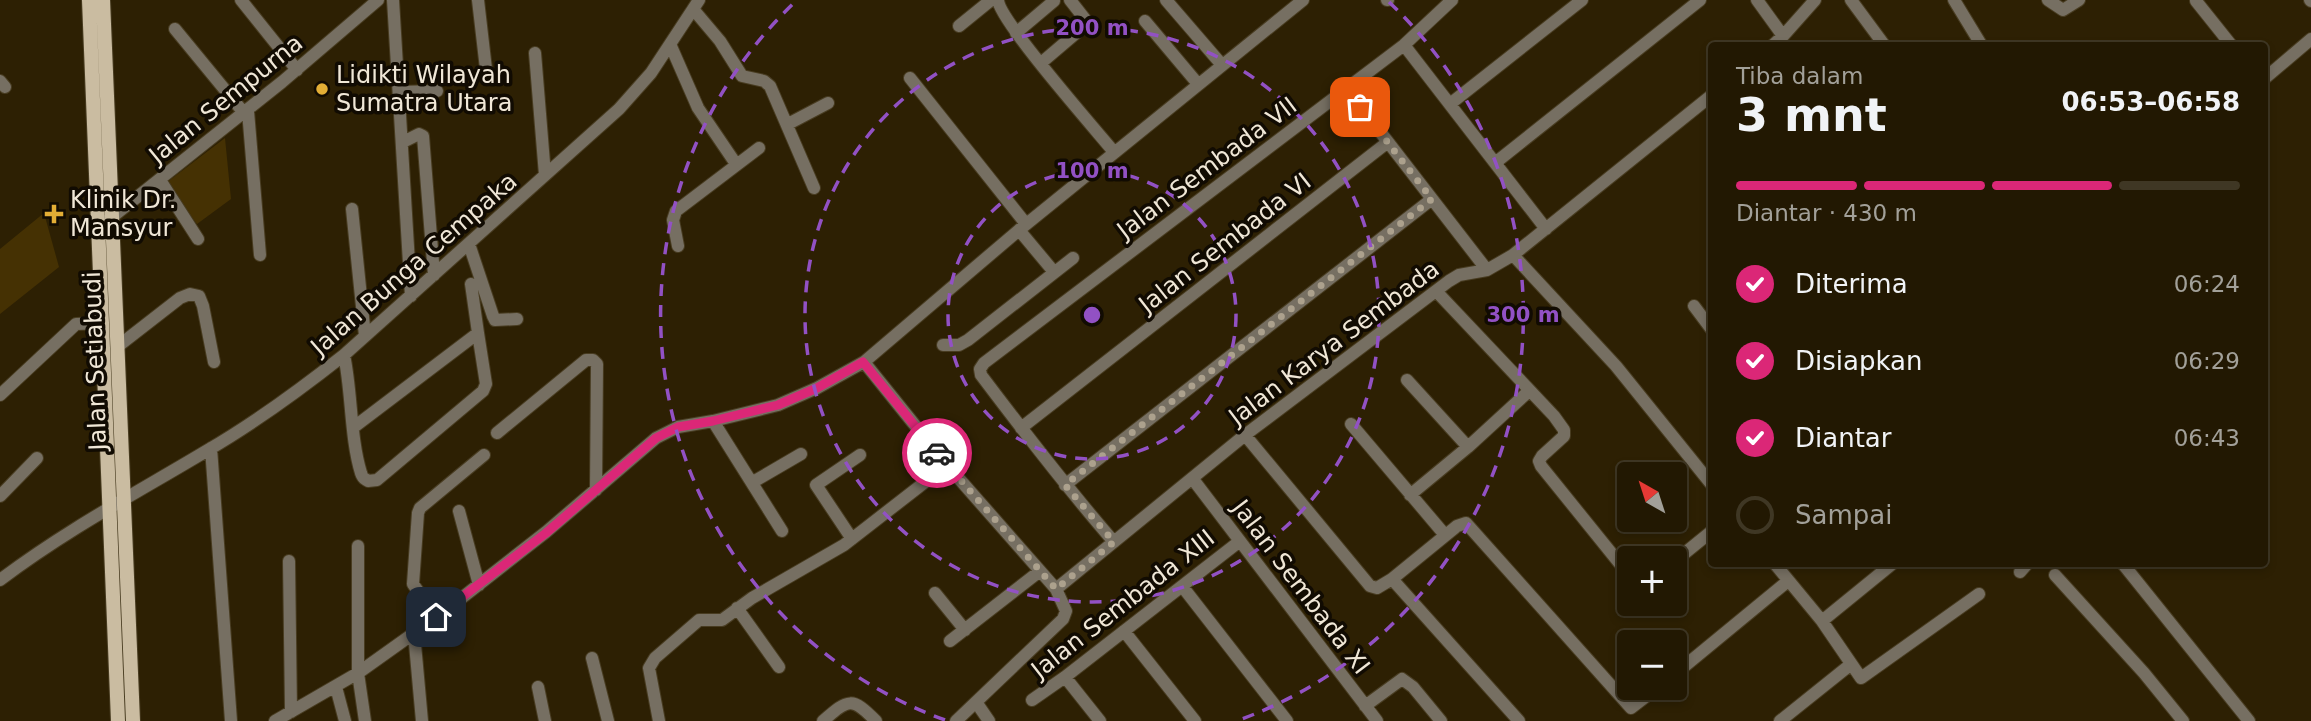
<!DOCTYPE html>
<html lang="id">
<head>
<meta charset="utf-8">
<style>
	body { margin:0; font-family:"DejaVu Sans",sans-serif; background:#2a210c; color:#f1f3f6; height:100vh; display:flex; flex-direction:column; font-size:26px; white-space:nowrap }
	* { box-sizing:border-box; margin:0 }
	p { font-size:23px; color:#a2a099 }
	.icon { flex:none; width:38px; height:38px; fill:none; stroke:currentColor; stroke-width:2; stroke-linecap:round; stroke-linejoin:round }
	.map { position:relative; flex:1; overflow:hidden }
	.details { position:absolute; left:1708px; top:42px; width:560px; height:525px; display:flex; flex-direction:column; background:#221802; border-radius:7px; box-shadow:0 4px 10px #0003,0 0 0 2px #3f3724 }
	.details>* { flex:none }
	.needle { width:46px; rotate:321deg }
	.buttons { position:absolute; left:1617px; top:462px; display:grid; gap:14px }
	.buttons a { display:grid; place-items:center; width:70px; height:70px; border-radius:7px; background:#221802; box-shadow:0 4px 10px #0003,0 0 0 2px #3f3724; font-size:35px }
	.pin { position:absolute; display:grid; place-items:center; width:60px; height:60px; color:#fff; margin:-30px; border-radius:14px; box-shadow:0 4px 10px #0006 }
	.courier { position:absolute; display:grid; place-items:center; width:70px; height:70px; margin:-35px; border:5px solid #db2777; border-radius:50%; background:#fff; color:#222; box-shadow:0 2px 9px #0007 }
	.overview em { font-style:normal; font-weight:800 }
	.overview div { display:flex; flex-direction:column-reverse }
	.overview { display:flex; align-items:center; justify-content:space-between; height:119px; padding:0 28px }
	h1 { font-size:46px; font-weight:800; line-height:52px }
	.bar { display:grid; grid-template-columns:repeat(4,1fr); gap:10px 7px; align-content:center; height:84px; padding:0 28px }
	.bar i { height:9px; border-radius:5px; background:#3f3724 }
	.bar .current { background:#db2777 }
	.bar p { grid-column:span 4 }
	ol { padding:0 28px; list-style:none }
	li { display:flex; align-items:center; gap:21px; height:77px }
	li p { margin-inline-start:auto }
	li .icon { padding:7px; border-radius:50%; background:#db2777; color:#fff; stroke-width:4 }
	li:last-child { color:#a2a099 }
	li i { width:38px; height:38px; border:4px solid #3f3724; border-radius:50% }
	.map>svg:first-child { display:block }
	.green { fill:#453103 }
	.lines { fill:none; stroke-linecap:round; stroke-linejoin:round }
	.minor-casing { stroke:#483c21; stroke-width:14 }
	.major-casing { stroke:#483c21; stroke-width:16 }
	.minor { stroke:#766f62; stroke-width:12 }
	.major { stroke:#cabca1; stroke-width:14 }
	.done { stroke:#aca18d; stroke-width:7; stroke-dasharray:0 12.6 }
	.route { stroke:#db2777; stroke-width:9 }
	.ring { fill:none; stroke:#9251c4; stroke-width:3.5; stroke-dasharray:12 9 }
	.poi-dot { fill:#e3ae35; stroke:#110b02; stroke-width:2.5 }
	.labels { text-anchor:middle; stroke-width:7; stroke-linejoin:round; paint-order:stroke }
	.poi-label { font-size:24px; fill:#f0e7d7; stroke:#110b02; text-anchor:start }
	.street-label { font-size:24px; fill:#f0e7d7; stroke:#110b02 }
	.centre { fill:#9251c4; stroke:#110b02; stroke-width:3.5 }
	.ring-label { font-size:21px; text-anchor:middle; font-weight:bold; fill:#9251c4; stroke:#110b02; stroke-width:7; stroke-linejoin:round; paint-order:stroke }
</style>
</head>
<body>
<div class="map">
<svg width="2311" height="721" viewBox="0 0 2311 721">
	<rect width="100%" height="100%" fill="#2d2003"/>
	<path class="green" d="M225 138 231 199 197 224 166 183Z
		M44 213 59 267 0 314V249Z"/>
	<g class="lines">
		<defs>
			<path id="minor" d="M241 0 297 70
				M393 0 411 296
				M478 0 486 69
				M998 0C999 20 1095 129 1114 152
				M1166 0 1222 65
				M1387 0H1388
				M1757 0 1783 36
				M1851 0 1885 46
				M1954 0 1982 46
				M2048 0 2063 10 2079 0
				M2310 0 2311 1
				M2196 1 2232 46
				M693 9 720 41 742 76 764 81 770 86 814 188
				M1145 21 1198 84
				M959 26 991 0
				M175 29 244 113
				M1016 33 1054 1
				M670 44 698 108 736 164
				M1404 45 1546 229
				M1772 46 1783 36 1815 0
				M535 53 545 175
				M1041 63 1088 23 1070 0
				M910 78 1026 224
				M2264 79 2311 39
				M0 81 5 87
				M1347 89 1487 270
				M399 92 437 91
				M1450 104 1582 0
				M248 111 260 255
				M788 124 828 103
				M403 142 419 134 423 136 434 275
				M1495 163 1700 0
				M160 180 198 239
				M352 209 365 336
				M107 221 282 82 378 0
				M1019 230 1054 272
				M469 244 493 316 495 320 517 319
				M678 246 673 220 676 211 759 148
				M1513 255 1616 366 1712 485
				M471 284 478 333
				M1436 291 1554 416 1564 430V436L1542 456 1539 461 1541 466 1629 575
				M1694 306 1712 330
				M943 345H959L968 340 1073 258
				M117 347 180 298 190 294 199 296 203 306 214 362
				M344 355C352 392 350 437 361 473 363 479 364 478 368 481L377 480 483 391 486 384 478 333 354 427
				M864 362 947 465 1056 589 1066 611 1063 619 956 721
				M1407 380 1468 447
				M0 395 76 324 102 323
				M713 421 782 531
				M1351 424 1445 535
				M1021 428 1388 142
				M497 433 586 360H593L597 364 596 490
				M1245 435 1370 586 1377 588 1392 579 1457 526 1466 523 1631 708 1657 688
				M211 448 231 721
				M1192 478 1377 721
				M753 482 801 454
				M1065 485 1432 199
				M1410 495 1468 447 1529 391
				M0 496 37 458
				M459 511 479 585
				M852 539 816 485 860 455
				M1114 542C1067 488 1024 432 981 375L980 369 984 363 1404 45 1452 0
				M358 546V673L365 721
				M289 561 291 712
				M1675 561 1712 531
				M1775 564 1822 621 1861 678 1979 594
				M2123 564 2249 721
				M2020 572 2027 564
				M2055 575 2144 673 2183 721
				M1392 579 1519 721
				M0 580C66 530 138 492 208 450 256 422 301 389 344 355L619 109 651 73 699 0
				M1182 586 1287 721
				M1056 589 1245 435 1449 281 1459 275 1487 270 1513 255 1712 95
				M935 593 965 630
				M1652 604 1654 606
				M737 608 779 667
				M436 617 413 584 418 513 420 508 484 455
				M1822 621 1892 564
				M1124 631 1195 721
				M414 633 422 721
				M950 641 1040 571
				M592 658 608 721
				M1675 674 1788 581
				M1065 677 1100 721
				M336 687 345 721
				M538 687 545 721
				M1032 700 1065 677 1240 541
				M976 702 989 721
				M1365 706 1402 679 1413 687 1441 721
				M275 721 358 673 445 611 546 532 656 438 678 427 713 421 778 405 817 388 864 362 1019 230 1303 0
				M659 721 649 668 655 658 699 620H722L752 598 844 545 947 465
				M823 721C849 698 852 697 876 721
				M1780 721 1850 665"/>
			<path id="major" d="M89 0 118 721
				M103 0 133 721"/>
		</defs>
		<use href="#minor" class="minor-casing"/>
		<use href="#major" class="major-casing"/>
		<use href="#minor" class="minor"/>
		<use href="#major" class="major"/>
	</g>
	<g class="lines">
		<path class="done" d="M937 453 1056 589 1114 542 1065 485 1432 199 1360 107"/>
		<path class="route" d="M436 617 546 533 656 438 678 427 713 421 778 405 817 388 863 362 937 453"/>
	</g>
	<g class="ring">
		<circle cx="1092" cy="315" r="144"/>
		<circle cx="1092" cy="315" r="287"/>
		<path d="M945 720A431 431 0 0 1 795 2M1389 2A431 431 0 0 1 1239 720"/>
	</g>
	<g class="poi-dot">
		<circle cx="322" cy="89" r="7"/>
		<path d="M50.5 203.5h7v7h7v7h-7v7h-7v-7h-7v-7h7z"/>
	</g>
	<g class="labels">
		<g class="poi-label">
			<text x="336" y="83">Lidikti Wilayah<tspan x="336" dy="28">Sumatra Utara</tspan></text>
			<text x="70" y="208">Klinik Dr.<tspan x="70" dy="28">Mansyur</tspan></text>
		</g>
		<g class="street-label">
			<text transform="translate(226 99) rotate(-39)" y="8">Jalan Sempurna</text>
			<text transform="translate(1207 168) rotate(-37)" y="8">Jalan Sembada VII</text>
			<text transform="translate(1225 243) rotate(-38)" y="8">Jalan Sembada VI</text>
			<text transform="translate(414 264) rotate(-41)" y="8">Jalan Bunga Cempaka</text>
			<text transform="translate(1334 343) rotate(-37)" y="8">Jalan Karya Sembada</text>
			<text transform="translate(95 361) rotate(-92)" y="8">Jalan Setiabudi</text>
			<text transform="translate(1301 587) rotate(53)" y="8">Jalan Sembada XI</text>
			<text transform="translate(1123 604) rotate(-38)" y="8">Jalan Sembada XIII</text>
		</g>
	</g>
	<circle cx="1092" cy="315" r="10" class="centre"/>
	<g class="ring-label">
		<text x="1092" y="35">200 m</text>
		<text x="1092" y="178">100 m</text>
		<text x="1523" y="322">300 m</text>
	</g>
</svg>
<div class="buttons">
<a><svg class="needle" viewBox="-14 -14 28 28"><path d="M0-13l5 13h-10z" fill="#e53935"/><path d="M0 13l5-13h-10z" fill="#a2a099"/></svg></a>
<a>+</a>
<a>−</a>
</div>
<div class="pin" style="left:1360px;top:107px;background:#ea580c"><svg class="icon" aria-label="bag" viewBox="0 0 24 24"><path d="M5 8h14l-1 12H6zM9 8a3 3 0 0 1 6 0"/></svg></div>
<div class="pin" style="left:436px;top:617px;background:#1f2937"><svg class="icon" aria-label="home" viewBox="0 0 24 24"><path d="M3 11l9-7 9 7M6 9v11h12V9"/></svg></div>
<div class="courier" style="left:937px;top:453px"><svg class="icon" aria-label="car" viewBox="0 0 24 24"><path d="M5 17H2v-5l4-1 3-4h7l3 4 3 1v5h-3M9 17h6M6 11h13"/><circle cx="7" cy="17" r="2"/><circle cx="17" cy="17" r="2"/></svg></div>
<section class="details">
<div class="overview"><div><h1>3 mnt</h1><p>Tiba dalam</p></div><em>06:53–06:58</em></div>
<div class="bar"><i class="current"></i><i class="current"></i><i class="current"></i><i></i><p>Diantar · 430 m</p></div>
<ol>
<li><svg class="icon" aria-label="check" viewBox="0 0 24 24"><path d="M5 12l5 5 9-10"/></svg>Diterima<p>06:24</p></li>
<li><svg class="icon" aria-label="check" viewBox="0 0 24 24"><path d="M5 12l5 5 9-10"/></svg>Disiapkan<p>06:29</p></li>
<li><svg class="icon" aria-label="check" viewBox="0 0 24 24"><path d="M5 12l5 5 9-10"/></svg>Diantar<p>06:43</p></li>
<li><i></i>Sampai</li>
</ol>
</section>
</div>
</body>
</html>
